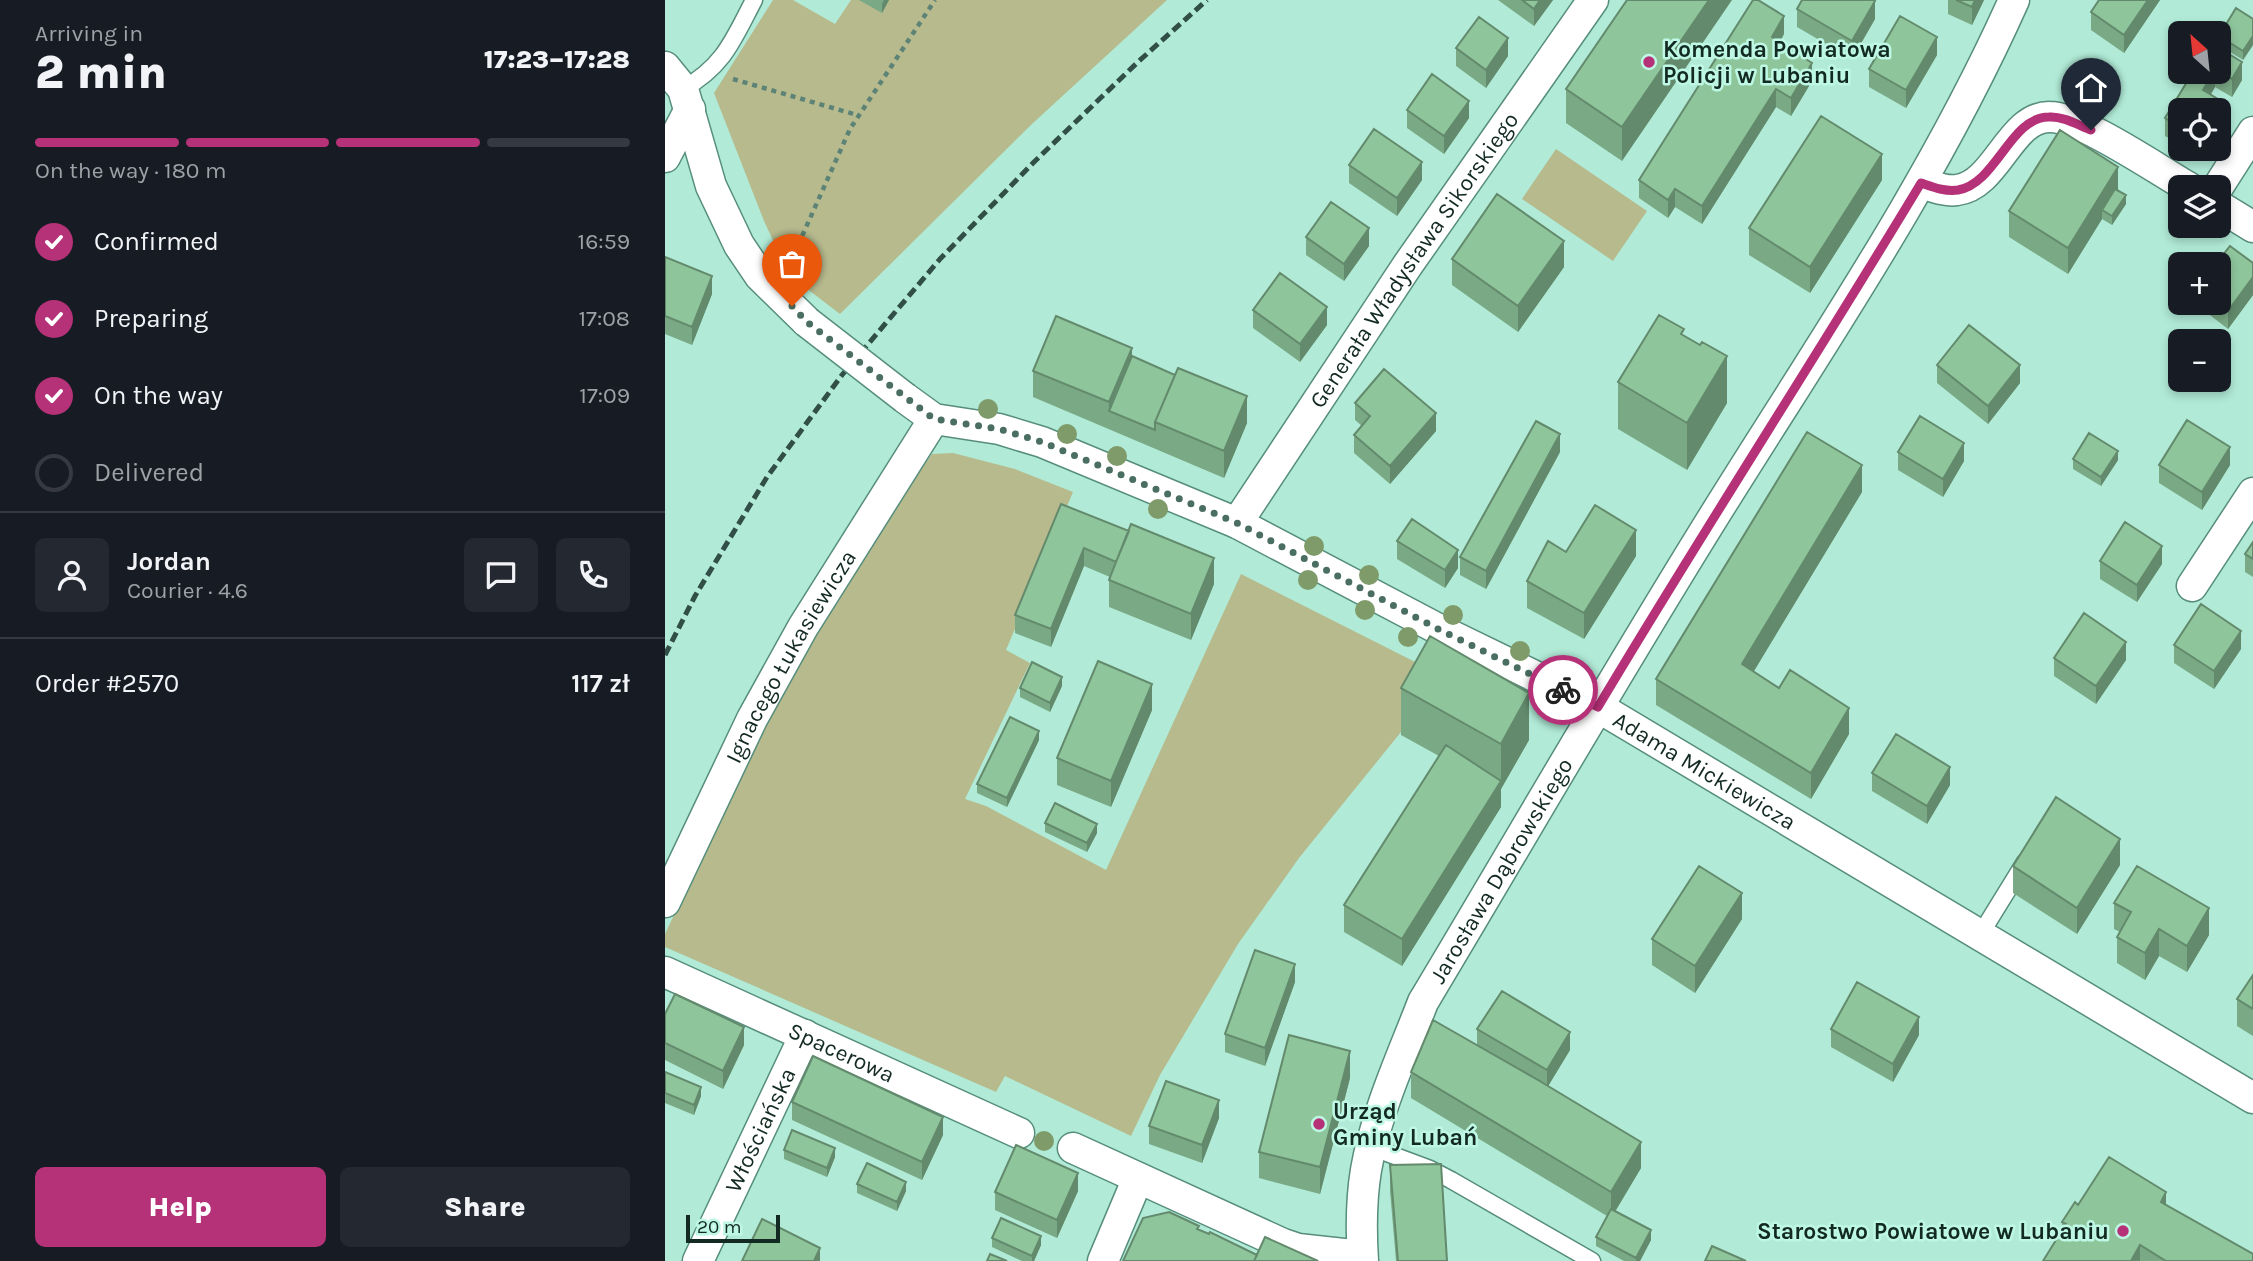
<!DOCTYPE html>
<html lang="en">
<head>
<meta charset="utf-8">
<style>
	body { margin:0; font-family:Karla,sans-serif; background:#242831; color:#f1f3f6; height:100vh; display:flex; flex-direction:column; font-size:26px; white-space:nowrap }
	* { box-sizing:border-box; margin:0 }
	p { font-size:23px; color:#9ea1a6 }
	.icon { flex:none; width:38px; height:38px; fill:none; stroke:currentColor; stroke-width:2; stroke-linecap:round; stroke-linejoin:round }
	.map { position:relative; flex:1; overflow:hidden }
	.drawer { display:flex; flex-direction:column; background:#171b24; width:665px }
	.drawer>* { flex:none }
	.needle { width:46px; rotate:333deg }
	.fabs { position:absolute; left:1503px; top:21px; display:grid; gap:14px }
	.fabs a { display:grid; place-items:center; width:63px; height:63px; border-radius:10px; background:#171b24; box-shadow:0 4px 10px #0003; font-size:35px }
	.scale { position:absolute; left:21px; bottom:18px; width:94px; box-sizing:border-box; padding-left:7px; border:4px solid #132a23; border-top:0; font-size:19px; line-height:24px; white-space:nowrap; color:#132a23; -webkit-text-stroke:5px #bef8e4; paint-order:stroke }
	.pin { position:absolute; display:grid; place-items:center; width:60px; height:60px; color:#fff; margin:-72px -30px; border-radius:50% 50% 50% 0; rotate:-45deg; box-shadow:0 0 7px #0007 }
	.pin .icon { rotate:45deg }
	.courier { position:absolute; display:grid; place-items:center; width:70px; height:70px; margin:-35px; border:5px solid #b53178; border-radius:50%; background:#fff; color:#222; box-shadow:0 2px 9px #0007 }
	.head em { font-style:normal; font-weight:800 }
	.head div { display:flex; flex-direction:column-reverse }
	.head { display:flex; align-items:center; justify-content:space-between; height:119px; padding:0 35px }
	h1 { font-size:46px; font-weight:800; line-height:52px }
	.bar { display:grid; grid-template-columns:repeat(4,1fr); gap:10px 7px; align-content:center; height:84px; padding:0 35px }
	.bar i { height:9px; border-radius:5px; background:#363941 }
	.bar .on { background:#b53178 }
	.bar p { grid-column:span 4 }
	.line { display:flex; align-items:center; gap:18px; padding:0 35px; border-top:2px solid #363941 }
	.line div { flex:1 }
	.round { display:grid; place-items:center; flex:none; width:74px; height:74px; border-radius:10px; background:#242831 }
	ol { padding:0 35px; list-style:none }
	li { display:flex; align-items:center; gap:21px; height:77px }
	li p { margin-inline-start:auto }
	li .icon { padding:7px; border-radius:50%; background:#b53178; color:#fff; stroke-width:4 }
	li:last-child { color:#9ea1a6 }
	li i { width:38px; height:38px; border:4px solid #363941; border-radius:50% }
	.button { display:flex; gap:14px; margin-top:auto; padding:14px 35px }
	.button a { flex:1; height:80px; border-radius:10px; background:#b53178; color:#fff; font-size:28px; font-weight:800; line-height:80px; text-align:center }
	.button a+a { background:#242831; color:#f1f3f6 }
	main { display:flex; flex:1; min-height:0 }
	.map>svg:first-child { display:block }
	.green { fill:#b6ba8d }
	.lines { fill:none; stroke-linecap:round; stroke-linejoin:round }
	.lane-casing { stroke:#568d7c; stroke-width:19 }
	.street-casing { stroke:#568d7c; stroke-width:33 }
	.path { stroke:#5c8376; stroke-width:4.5; stroke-dasharray:5 5; stroke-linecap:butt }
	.lane { stroke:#fff; stroke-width:16 }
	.street { stroke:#fff; stroke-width:30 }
	.rail { stroke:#314f46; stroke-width:5; stroke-dasharray:10 5; stroke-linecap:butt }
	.street-bridge-casing { stroke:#568d7c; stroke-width:33; stroke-linecap:butt }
	.street-bridge { stroke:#fff; stroke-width:30 }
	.tree { fill:#7f9b6a }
	.wall { fill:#7aa985 }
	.shaded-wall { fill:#638a6c }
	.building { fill:#8ec59b; stroke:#638a6c; stroke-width:2 }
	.done { stroke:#4a6e62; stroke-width:7; stroke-dasharray:0 12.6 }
	.route { stroke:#b53178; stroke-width:9 }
	.poi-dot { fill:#b53178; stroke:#bef8e4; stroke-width:2.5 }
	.labels { text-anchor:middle; stroke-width:5; stroke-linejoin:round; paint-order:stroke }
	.poi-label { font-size:23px; font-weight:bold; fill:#132a23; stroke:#bef8e4; text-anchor:start }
	.street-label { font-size:23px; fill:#132a23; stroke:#bef8e4 }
</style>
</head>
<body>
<main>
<section class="drawer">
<div class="head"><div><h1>2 min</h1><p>Arriving in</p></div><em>17:23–17:28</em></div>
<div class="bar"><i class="on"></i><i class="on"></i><i class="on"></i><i></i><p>On the way · 180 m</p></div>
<ol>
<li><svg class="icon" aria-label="check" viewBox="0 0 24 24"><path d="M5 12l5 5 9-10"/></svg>Confirmed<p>16:59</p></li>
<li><svg class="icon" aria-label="check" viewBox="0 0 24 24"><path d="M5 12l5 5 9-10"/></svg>Preparing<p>17:08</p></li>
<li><svg class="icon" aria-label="check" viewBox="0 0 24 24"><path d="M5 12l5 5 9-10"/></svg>On the way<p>17:09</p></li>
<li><i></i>Delivered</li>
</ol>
<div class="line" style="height:126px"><a class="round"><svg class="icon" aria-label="person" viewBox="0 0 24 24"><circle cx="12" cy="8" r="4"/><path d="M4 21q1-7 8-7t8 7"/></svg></a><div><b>Jordan</b><p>Courier · 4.6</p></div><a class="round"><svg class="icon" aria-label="chat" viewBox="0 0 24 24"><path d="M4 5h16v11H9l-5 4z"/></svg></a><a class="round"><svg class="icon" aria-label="phone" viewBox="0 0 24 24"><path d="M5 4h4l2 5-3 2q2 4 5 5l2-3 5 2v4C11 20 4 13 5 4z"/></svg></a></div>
<div class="line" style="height:91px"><div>Order #2570</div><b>117 zł</b></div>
<div class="button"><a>Help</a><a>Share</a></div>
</section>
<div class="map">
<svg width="1588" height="1261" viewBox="0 0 1588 1261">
	<rect width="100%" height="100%" fill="#b1ebd7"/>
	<path class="green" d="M108 0H128L170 24 186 0H502L367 124 175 314 137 285 119 264 99 221 49 93Z
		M891 149 982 211 948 261 857 199Z
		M288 453 350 469 408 492 341 650 365 663 300 799 321 806 441 870 576 574 772 673 736 732 634 858 573 944 495 1075 466 1136 340 1076 331 1092 0 947V934C40 851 77 765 121 684 165 605 213 527 267 454Z"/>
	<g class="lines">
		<defs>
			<path id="lane" d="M18 89C59 66 68 40 89 0
				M1315 935 1360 862
				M706 1147 765 1169 786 1180 927 1261"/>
			<g id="street">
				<path d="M0 67 18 89 46 186 74 245 95 276 142 322"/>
				<path d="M0 157 25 109"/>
				<path d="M1256 183C1267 186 1280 192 1292 190 1332 185 1345 116 1385 117 1416 117 1493 170 1523 187"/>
				<path d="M1553 187 1588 132"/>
				<path d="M1554 206 1588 227"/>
				<path id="s1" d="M240 398 269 419 334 429 377 442 572 523 777 631 933 707 1588 1098"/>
				<path id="s2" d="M572 523 742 266 928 0"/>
				<path d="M1527 586 1588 493"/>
				<path id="s3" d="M0 902 87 719 138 627 269 419"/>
				<path id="s4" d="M0 972 354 1133"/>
				<path d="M408 1148 618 1244 633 1249 697 1256"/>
				<path id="s5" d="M33 1261 140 1035"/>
				<path d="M438 1261 473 1178"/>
				<path id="s6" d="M698 1261C696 1230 696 1200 701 1170 711 1112 737 1057 758 1002 858 835 955 666 1059 500 1161 337 1270 177 1349 0"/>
			</g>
		</defs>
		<use href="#lane" class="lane-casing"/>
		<use href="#street" class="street-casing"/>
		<path class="path" d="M68 79 192 115
			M125 263 185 129 270 0"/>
		<use href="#lane" class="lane"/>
		<use href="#street" class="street"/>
		<path class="rail" d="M0 655 30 596 102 477 177 375 275 259 369 162 474 61 542 0"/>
		<defs>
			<path id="street-bridge" d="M142 322 240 398"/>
		</defs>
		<use href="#street-bridge" class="street-bridge-casing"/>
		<use href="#street-bridge" class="street-bridge"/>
	</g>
	<g class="tree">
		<circle cx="323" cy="409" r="10"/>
		<circle cx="402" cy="434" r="10"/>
		<circle cx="452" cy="456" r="10"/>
		<circle cx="493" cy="509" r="10"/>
		<circle cx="649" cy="546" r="10"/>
		<circle cx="704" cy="575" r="10"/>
		<circle cx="643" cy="580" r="10"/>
		<circle cx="700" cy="610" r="10"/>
		<circle cx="788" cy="615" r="10"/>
		<circle cx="743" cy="637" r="10"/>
		<circle cx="855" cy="651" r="10"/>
		<circle cx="379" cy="1141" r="10"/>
	</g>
	<path class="wall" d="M194 0H224L217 13Z
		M833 0H888L869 26Z
		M962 0 957 161 901 123V89Z
		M1283 0H1319L1307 25 1283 14Z
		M1434 0H1495L1459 53 1426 30V12Z
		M1132 9 1210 19 1187 59 1132 27Z
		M1588 19V45L1578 60 1554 45V36Z
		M1119 34 1115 42 1147 81 1126 116 1111 107 1037 224 1010 207 1003 218 974 198V180Z
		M791 48 843 56 821 88 791 66Z
		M1272 55 1241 108 1204 87V69Z
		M1528 72H1554L1577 80 1567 97 1550 87 1546 94 1563 123 1554 137V110H1516V145L1500 136V118Z
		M742 110 804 118 779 154 742 128Z
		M1521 149H1547L1540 160Z
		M684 165 757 180 732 216 684 183Z
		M1217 180 1145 293 1084 255V228Z
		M1453 191 1461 204 1447 225 1437 219 1403 274 1344 237V211Z
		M641 237 704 246 679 281 641 255Z
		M0 257 47 294 27 345 0 334Z
		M787 259 899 267 853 332 787 285Z
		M1588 263V295L1563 329 1533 306V303H1554Z
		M588 310 662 325 635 362 588 328Z
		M1019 335 1062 403 1022 470 953 429V382Z
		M467 356 582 423 559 478 368 397V371Z
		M1272 365 1355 383 1323 424 1272 383Z
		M690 403 771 431 725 484 689 453V435L697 426 690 420Z
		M895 452 821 589 795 575V557Z
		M1233 452 1299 461 1278 497 1233 470Z
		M1408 459 1453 460 1436 486 1408 469Z
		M1494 465H1565L1537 510 1494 483Z
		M1197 492 1088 672 1184 734 1146 799 991 705V679Z
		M396 504 549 584 526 640 444 607V580L445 577 419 566 386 647 350 633V615Z
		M732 541 793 568 780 588 732 559Z
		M1588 542V577L1580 572V554Z
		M901 552 971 556 919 639 862 608V581Z
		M1435 561 1497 564 1472 602 1435 579Z
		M1509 645 1576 649 1549 689 1509 663Z
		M1389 658 1461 660 1431 704 1389 676Z
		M397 686 385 712 355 697V688Z
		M736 688 864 740 836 789V807L737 966 679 932V905L774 756 736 735Z
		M487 710 446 807 392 785V758Z
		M374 740 342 807 312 793V784Z
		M1207 773 1285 785 1262 824 1207 791Z
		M380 823 432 833 422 852 380 832Z
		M1455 865 1412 934 1348 893V866Z
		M1449 903 1544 935 1522 972 1494 956 1480 980 1452 963V937L1455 932 1449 929Z
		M1077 919 1030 993 987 965V939Z
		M1588 975V1036L1572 1026V999Z
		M630 982 600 1066 560 1052V1034Z
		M0 1014 79 1045 58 1089 0 1060Z
		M812 1029 905 1050 883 1086 976 1168 950 1212 986 1240 975 1261H959L931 1246V1237L942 1216 746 1098V1072L812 1045Z
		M1166 1029 1254 1035 1228 1082 1166 1047Z
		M0 1072 36 1096 29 1115 0 1103Z
		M685 1078 655 1194 594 1178V1152Z
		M127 1102 278 1135 257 1180 127 1120Z
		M554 1118 537 1163 484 1144V1126Z
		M119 1150 170 1157 162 1177 119 1159Z
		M725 1165 782 1261H731L725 1191Z
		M192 1184 241 1191 232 1211 192 1193Z
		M413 1191 392 1238 330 1210V1192Z
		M1413 1205H1501L1588 1261H1378L1397 1229V1222Z
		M327 1238 376 1245 369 1261H357L327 1247Z"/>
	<path class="shaded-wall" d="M219 0H224L217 13V4Z
		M875 0H888L869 26V9Z
		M1044 0H1067L957 161V127Z
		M1310 0H1319L1307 25V7Z
		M1483 0H1495L1459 53V35Z
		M1210 1V19L1187 59V41Z
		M1119 16V34L1107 54V37Z
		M1588 36V45L1578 60V51Z
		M1272 37V55L1241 108V90Z
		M843 38V56L821 88V70Z
		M1577 62V80L1567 97V79Z
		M1147 63V81L1126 116V98Z
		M1549 72H1550V87L1538 108V90Z
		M1111 89V107L1037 224V206Z
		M804 101V118L779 154V136Z
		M1563 105V123L1554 137V119Z
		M1540 149H1547L1540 160Z
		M1217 154V180L1145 293V267Z
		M757 162V180L732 216V198Z
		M1453 167V194L1437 210V219L1403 274V248Z
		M1010 189V207L1003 218V200Z
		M1461 195V204L1447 225V216Z
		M704 228V246L679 281V264Z
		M899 241V267L853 332V306Z
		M47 276V294L27 345V327Z
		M1588 277V295L1563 329V311Z
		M662 307V325L635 362V344Z
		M467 348V374L444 411V402Z
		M1062 356V403L1022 470V423Z
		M1355 365V383L1323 424V406Z
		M582 396V423L559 478V451Z
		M771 413V431L725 484V466Z
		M895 434V452L821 589V571Z
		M1299 443V461L1278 497V479Z
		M1565 447V465L1537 510V492Z
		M1453 451V460L1436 486V477Z
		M1197 465V492L1077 691V664Z
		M971 530V556L919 639V613Z
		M1497 546V564L1472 602V585Z
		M419 548V566L386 647V629Z
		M793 550V568L780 588V570Z
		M549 558V584L526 640V614Z
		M1576 631V649L1549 689V671Z
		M1461 642V660L1431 704V686Z
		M397 677V686L385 712V703Z
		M487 684V710L446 807V781Z
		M864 693V740L836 789V807L737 966V939L836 782V744Z
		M1184 708V734L1146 799V773Z
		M374 731V740L342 807V798Z
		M1285 767V785L1262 824V806Z
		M432 824V833L422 852V843Z
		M1455 839V865L1412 934V908Z
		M1077 893V919L1030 993V966Z
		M1544 908V935L1522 972V946Z
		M1494 929V956L1480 980V953Z
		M630 964V982L600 1066V1048Z
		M1254 1017V1035L1228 1082V1064Z
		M79 1027V1045L58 1089V1071Z
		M905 1032V1050L882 1088V1070Z
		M685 1051V1078L655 1194V1167Z
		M36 1087V1096L29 1115V1105Z
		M554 1100V1118L537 1163V1145Z
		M278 1117V1135L257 1180V1162Z
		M976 1142V1168L946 1218V1192Z
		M170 1148V1157L162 1177V1168Z
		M413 1173V1191L392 1238V1220Z
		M241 1182V1191L232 1211V1202Z
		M1501 1192V1226L1496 1202Z
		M986 1230V1240L975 1261H971V1258Z
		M376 1236V1245L369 1261H367V1256Z
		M1475 1245V1261H1466Z
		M155 1248V1261H149Z"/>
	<path class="building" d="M857 0H875L869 9Z
		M962 0H1044L957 127 901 89Z
		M1088 0H1093L1119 16 1107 37 1147 63 1126 98 1111 89 1037 206 1010 189 1003 200 974 180Z
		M1137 0H1208L1210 1 1187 41 1132 9Z
		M1291 0H1310L1307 7Z
		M1434 0H1483L1459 35 1426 12Z
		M1571 8 1588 19V36L1578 51 1554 36Z
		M1235 16 1272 37 1241 90 1204 69Z
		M814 17 843 38 821 70 791 48Z
		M1554 48 1577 62 1567 79 1554 71Z
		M1528 72H1549L1538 90 1563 105 1554 119V110H1516V128L1500 118Z
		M767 74 804 101 779 136 742 110Z
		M1156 116 1217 154 1145 267 1084 228Z
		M709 129 757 162 732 198 684 165Z
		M1395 130 1453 167 1403 248 1344 211Z
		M1450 189 1461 195 1447 216 1437 210Z
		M832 194 899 241 853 306 787 259Z
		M666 202 704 228 679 264 641 237Z
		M1565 246 1588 263V277L1563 311 1552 303H1554V264H1551Z
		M0 257 47 276 27 327 0 316Z
		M615 273 662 307 635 344 588 310Z
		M994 315 1019 329 1016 334 1035 345 1037 342 1062 356 1022 423 953 382Z
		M391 316 467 348 444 402 368 371Z
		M1304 325 1355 365 1323 406 1272 365Z
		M467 356 510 375 490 422V430L444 411Z
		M513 368 582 396 559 451 490 422Z
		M719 369 771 413 725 466 689 435 705 416 690 403Z
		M1255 416 1299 443 1278 479 1233 452Z
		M1522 420 1565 447 1537 492 1494 465Z
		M871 421 895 434 821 571 795 557Z
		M1142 432 1197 465 1077 664 1114 688 1125 670 1184 708 1146 773 991 679Z
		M1424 433 1453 451 1436 477 1408 459Z
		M396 504 464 531 451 562 419 548 386 629 350 615Z
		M930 505 971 530 919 613 862 581 883 541 901 552Z
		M747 519 793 550 780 570 732 541Z
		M1460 522 1497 546 1472 585 1435 561Z
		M466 524 549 558 526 614 444 580Z
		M1588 542V559L1580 554Z
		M1536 604 1576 631 1549 671 1509 645Z
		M1419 613 1461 642 1431 686 1389 658Z
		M765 636 864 693 836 744 736 688Z
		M433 661 487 684 446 781 392 758Z
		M367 662 397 677 385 703 355 688Z
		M345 717 374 731 342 798 312 784Z
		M1231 734 1285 767 1262 806 1207 773Z
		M781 745 836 781 737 939 679 905Z
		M1391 797 1455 839 1412 908 1348 866Z
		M390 803 432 824 422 843 380 823Z
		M1034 866 1077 893 1030 966 987 939Z
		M1472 866 1544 908 1522 946 1494 929 1480 953 1452 937 1466 912 1449 903Z
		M590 950 630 964 600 1048 560 1034Z
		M1588 975V1009L1572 999Z
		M1192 982 1254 1017 1228 1064 1166 1029Z
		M837 991 905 1032 882 1070 812 1029Z
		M10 994 79 1027 58 1071 0 1043V1014Z
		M768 1020 873 1080 976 1142 946 1192 746 1072Z
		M624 1035 685 1051 655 1167 594 1152Z
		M148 1056 278 1117 257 1162 127 1102Z
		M0 1072 36 1087 29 1105 0 1093Z
		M501 1081 554 1100 537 1145 484 1126Z
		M127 1130 170 1148 162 1168 119 1150Z
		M351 1145 413 1173 392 1220 330 1192Z
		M1444 1157 1501 1192 1496 1202 1588 1254V1261H1501L1475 1245 1466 1261H1378L1401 1224 1397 1222 1410 1202 1413 1205Z
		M202 1163 241 1182 232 1202 192 1184Z
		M776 1164 782 1261H733L725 1165Z
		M946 1209 986 1230 971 1258 931 1237Z
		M504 1212 534 1226 532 1229 544 1234 545 1232 592 1255 589 1261H458L478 1218Z
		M336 1218 376 1236 367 1256 327 1238Z
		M97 1219 155 1248 149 1261H77Z
		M600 1237 653 1261H589Z
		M1047 1246 1081 1261H1040Z
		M325 1254 342 1261H322Z"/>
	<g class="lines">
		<path class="done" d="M127 306 142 322 269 419 334 429 377 442 546 512 572 523 777 631 898 690"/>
		<path class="route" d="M898 690 933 707C1038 531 1150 359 1256 183 1268 187 1280 192 1293 190 1332 183 1345 117 1384 117 1398 116 1413 125 1426 130"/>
	</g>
	<g class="poi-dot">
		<circle cx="984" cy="62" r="7"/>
		<circle cx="654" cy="1124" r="7"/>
		<circle cx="1458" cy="1231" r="7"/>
	</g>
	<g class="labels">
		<g class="poi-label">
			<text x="998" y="57">Komenda Powiatowa<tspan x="998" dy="26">Policji w Lubaniu</tspan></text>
			<text x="668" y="1119">Urząd<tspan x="668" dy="26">Gminy Lubań</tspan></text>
			<text x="1444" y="1239" text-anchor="end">Starostwo Powiatowe w Lubaniu</text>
		</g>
		<g class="street-label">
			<text dy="8" stroke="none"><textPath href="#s2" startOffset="317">Generała Władysława Sikorskiego</textPath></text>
			<text dy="8" stroke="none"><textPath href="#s3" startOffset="276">Ignacego Łukasiewicza</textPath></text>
			<text dy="8" stroke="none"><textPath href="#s1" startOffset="887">Adama Mickiewicza</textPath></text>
			<text dy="8" stroke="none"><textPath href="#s6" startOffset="422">Jarosława Dąbrowskiego</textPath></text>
			<text dy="8" stroke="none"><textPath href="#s4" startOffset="194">Spacerowa</textPath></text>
			<text dy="8" stroke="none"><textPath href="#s5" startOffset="145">Włościańska</textPath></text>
		</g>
	</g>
</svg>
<div class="fabs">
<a><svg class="needle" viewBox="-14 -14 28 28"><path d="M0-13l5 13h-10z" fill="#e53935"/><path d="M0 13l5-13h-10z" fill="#9ea1a6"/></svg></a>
<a><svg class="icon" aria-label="locate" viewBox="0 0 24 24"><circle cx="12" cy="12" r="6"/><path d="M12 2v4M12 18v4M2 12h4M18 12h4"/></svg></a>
<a><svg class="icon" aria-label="layers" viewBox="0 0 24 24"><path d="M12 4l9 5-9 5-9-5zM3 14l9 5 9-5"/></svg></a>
<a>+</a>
<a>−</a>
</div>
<div class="scale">20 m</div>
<div class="pin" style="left:127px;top:306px;background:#ea580c"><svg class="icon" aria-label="bag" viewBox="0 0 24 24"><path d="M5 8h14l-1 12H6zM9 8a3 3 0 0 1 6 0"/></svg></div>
<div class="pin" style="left:1426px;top:130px;background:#1f2937"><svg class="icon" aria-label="home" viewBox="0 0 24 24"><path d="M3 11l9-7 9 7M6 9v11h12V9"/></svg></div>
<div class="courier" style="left:898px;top:690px"><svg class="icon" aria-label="bike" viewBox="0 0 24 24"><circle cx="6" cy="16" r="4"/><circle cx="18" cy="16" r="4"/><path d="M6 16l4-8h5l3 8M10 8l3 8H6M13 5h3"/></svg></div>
</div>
</main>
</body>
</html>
